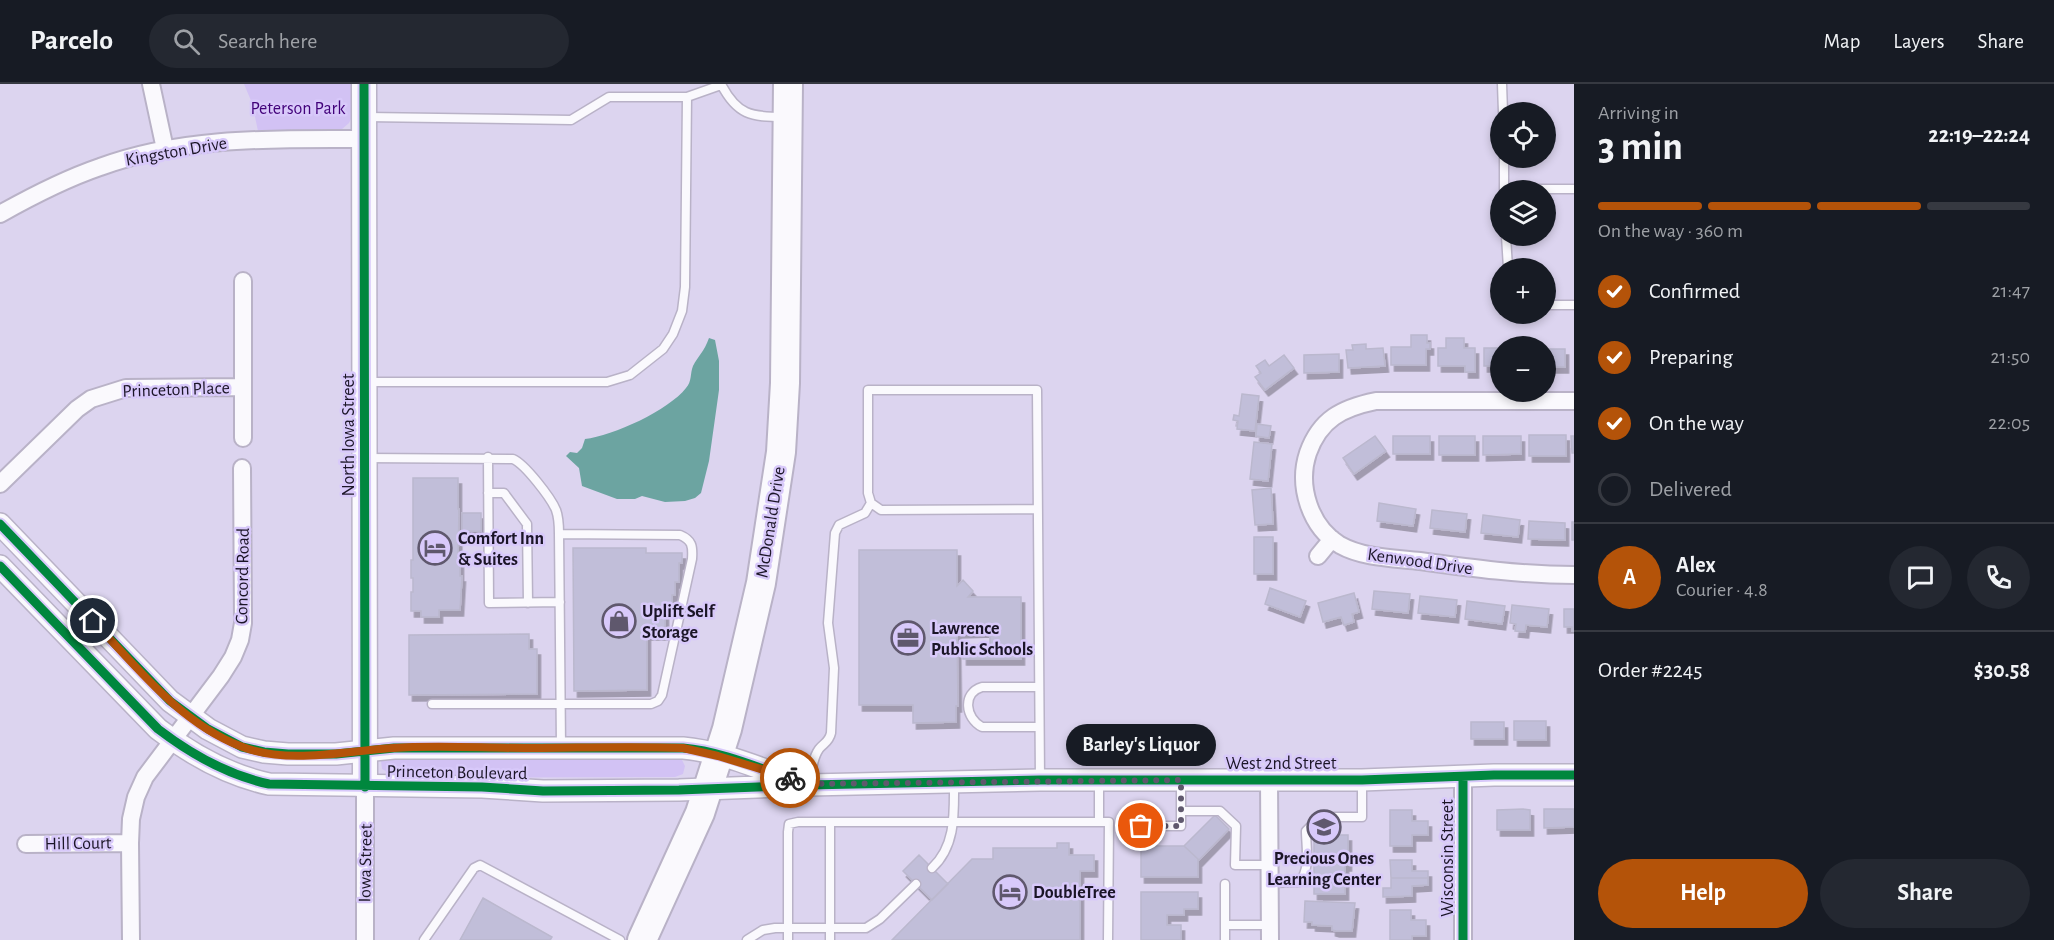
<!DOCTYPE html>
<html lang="en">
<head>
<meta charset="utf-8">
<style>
	body { margin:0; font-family:"Alegreya Sans",sans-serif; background:#242831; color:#f1f3f6; height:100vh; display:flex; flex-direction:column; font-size:22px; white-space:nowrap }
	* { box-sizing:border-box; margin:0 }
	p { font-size:20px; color:#9ea1a6 }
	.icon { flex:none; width:33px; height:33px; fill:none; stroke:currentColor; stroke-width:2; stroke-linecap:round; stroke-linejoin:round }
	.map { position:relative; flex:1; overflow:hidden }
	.drawer { display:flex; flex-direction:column; background:#171b24; width:480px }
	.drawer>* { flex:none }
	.controls { position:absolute; left:1490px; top:18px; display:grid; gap:12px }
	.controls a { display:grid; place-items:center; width:66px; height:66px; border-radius:50%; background:#171b24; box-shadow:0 3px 9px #0003; font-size:30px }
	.pin { position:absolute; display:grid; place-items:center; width:51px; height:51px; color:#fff; margin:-26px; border:3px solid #fff; border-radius:50%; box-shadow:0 2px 6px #0007 }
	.courier { position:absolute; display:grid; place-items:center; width:60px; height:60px; margin:-30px; border:4px solid #b45309; border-radius:50%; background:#fff; color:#222; box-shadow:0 2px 8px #0007 }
	.bubble { position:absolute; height:42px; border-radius:21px; background:#171b24; box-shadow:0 3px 9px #0003; font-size:20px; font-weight:700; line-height:42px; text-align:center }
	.head em { font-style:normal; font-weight:700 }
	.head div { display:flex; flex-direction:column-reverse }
	.head { display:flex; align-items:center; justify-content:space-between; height:102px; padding:0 24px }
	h1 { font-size:39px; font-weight:700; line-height:45px }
	.bar { display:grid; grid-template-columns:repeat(4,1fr); gap:9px 6px; align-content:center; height:72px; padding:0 24px }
	.bar i { height:8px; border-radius:4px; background:#363941 }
	.bar .current { background:#b45309 }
	.bar p { grid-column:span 4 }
	.line { display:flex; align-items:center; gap:15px; padding:0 24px; border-top:2px solid #363941 }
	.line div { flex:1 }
	.round { display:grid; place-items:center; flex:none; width:63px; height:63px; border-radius:32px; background:#242831 }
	ol { padding:0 24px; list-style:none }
	li { display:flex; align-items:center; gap:18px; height:66px }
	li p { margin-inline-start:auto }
	li .icon { padding:6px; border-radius:50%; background:#b45309; color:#fff; stroke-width:4 }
	li:last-child { color:#9ea1a6 }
	li i { width:33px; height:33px; border:3px solid #363941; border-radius:50% }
	.action { display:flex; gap:12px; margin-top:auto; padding:12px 24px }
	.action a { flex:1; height:69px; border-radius:36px; background:#b45309; color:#fff; font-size:24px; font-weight:700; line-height:69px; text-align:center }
	.action a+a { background:#242831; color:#f1f3f6 }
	header { display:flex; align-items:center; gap:36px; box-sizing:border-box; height:84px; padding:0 30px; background:#171b24; border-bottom:2px solid #363941 }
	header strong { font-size:28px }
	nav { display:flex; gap:33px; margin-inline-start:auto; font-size:21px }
	.search { width:420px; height:54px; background:#242831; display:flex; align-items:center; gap:15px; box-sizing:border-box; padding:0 21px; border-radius:33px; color:#9ea1a6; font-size:22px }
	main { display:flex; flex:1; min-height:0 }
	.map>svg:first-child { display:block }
	.green { fill:#d2c2f4 }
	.water { fill:#6ca4a1 }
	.building { fill:#c1bed9; stroke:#bbb8ce; stroke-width:1.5; filter:url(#shadow) }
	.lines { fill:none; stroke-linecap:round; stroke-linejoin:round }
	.service-casing { stroke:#b9b2c7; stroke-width:11 }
	.minor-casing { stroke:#b9b2c7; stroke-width:20 }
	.tertiary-casing { stroke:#b9b2c7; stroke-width:24 }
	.secondary-casing { stroke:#b9b2c7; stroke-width:27 }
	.trunk-casing { stroke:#b9b2c7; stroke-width:32 }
	.service { stroke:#faf9fd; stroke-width:8 }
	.minor { stroke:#faf9fd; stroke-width:16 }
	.tertiary { stroke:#faf9fd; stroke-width:21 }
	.secondary { stroke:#faf9fd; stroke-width:24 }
	.trunk { stroke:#faf9fd; stroke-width:28 }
	.cycleway-casing { stroke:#d8c9fa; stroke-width:13 }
	.cycleway { stroke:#00873e; stroke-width:9 }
	.done { stroke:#5f586d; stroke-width:6; stroke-dasharray:0 10.8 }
	.route { stroke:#b45309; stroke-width:8 }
	.labels { text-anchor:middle; stroke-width:5; stroke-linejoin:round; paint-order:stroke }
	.park-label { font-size:18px; fill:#42027a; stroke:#d8c9fa }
	.street-label { font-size:18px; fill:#1b1527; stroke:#d8c9fa }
	.poi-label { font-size:18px; font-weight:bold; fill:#1b1527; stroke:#d8c9fa; text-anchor:start }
</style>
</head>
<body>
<header>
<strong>Parcelo</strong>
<div class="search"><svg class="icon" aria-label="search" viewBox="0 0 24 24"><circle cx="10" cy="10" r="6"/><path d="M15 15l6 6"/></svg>Search here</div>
<nav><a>Map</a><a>Layers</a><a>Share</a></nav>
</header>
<main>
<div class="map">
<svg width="1574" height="856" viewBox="0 0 1574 856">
	<defs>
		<filter id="shadow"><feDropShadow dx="3.5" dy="6" stdDeviation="0" flood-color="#0004"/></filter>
	</defs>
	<rect width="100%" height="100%" fill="#dcd4ef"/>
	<path class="green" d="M244 0H353L351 35 349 39 341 46 258 47 252 19Z
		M383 674H681L685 682 683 690 675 693 399 694 382 685 381 677Z"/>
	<path class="water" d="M709 254 715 256 719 277V306L709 377 701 409 695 414 685 417 665 418 642 412 635 415H617L582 402 579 384 566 372 570 368 577 369 582 364 585 355C613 352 669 326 686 304 692 298 690 289 693 282 698 272 704 268 709 254Z"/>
	<path class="building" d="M1411 251H1427V259H1430V265H1426V281H1391V263H1411Z
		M1446 254H1464V264H1475V288H1465V282H1438V264H1446Z
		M1366 260V265L1383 264 1385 282 1348 284 1346 266H1353L1352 261Z
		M1484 264H1500V282H1484Z
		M1545 265H1565V283H1545Z
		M1339 270V288L1304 289V271Z
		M1284 271 1294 284 1265 306 1255 293 1261 289 1256 282 1265 276 1269 282Z
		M1242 310 1259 312 1255 347 1237 345 1238 337 1233 336 1234 331 1239 332Z
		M1257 340 1271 342 1269 354 1256 352Z
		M1529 351H1566V372H1529Z
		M1375 352 1386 367 1354 390 1343 374Z
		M1393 352H1430V370H1393Z
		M1439 352H1475V371H1439Z
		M1483 352H1521V370L1483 371Z
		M1571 352H1574V369H1572Z
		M1254 358 1272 360 1268 397 1250 395Z
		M413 394H458V425H459L458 476H460V492H462L460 526H439V533H421V527H411V508H413V494H411V476H413Z
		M1271 404 1273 440 1255 441 1252 406Z
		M1379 419 1416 425 1413 442 1377 437Z
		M1432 426 1467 430 1465 448 1430 444Z
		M462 429H481V447H462Z
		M1483 431 1520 436 1518 453 1481 449Z
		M1529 437 1565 439V456L1528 455Z
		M1572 438H1574V456H1572Z
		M1254 453H1273V490H1254Z
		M573 464H646V469H682V479H679V498H675V511H672V524H665V550H647V606L574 607Z
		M859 466H957V502L963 496 973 507 968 513H1021V575H963V561H990V547L957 548 958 622H956V638L913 639V621H859Z
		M1270 504 1306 517 1300 533 1265 520Z
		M1374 507 1410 510 1408 529 1372 525Z
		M1354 509 1359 528 1352 530 1354 538 1344 541 1341 533 1323 538 1318 519Z
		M1420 512 1457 516 1455 533 1418 529Z
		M1467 517 1505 522 1502 540 1465 535Z
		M1512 521 1549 525 1547 543 1526 541 1525 548 1515 547 1516 540 1510 539Z
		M1564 525H1574V547H1572V543H1564Z
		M529 550V565H537V610L409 611V551Z
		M1514 637H1546V656H1514Z
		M1471 638H1504V655H1471Z
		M1523 725 1530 726V746H1497V726Z
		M1544 725H1574V743L1544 744Z
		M1390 726H1412V737H1428V751H1412V762H1390Z
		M1215 731 1229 745 1199 776 1184 762Z
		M1314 751H1348V781H1345V810H1314Z
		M1057 759H1069V771H1094V787H1080V856H892L972 775H993V764H1057Z
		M1141 762H1184L1198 775V793H1141Z
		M919 771 948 800 932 816 903 787Z
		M1390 776H1412V787H1428V794H1391Z
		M1391 794H1428V801L1412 802V812L1383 813V804H1391Z
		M1141 808H1198V825H1184V831H1167V841H1181V856H1141Z
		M483 814 552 853 550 856H460Z
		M1305 817 1355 819 1352 847H1336L1332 846V842L1312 841V838H1304Z
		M1390 826H1411V836H1426V852H1412V856H1390Z"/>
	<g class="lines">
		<defs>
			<path id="service" d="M721 0C737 31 751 33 784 33
				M1502 0 1503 28
				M367 33 571 36 609 13H687L721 1
				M1504 74V106
				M1504 105H1574
				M1506 152 1508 184
				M1545 221H1574
				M366 298H607L630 291 663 265 673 250 682 227 685 203 687 13
				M488 373 489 519 560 518
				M365 374 513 375C525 380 551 414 556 426 559 434 559 442 559 450L561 662
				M488 409H504L527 440 528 519
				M1038 425 881 426 871 419 868 409V306H1037L1040 696
				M1039 603H982C962 609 965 634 982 643H1039
				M432 620H651L658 617 662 611 692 475C693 462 692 456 680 451L559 450
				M1099 696V738
				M809 701C811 690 812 675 819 665 824 659 829 658 831 649L834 584 828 539 835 449 839 441 865 429 871 419
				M1181 727H1220L1236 742 1235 781H1270
				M830 738V856
				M1141 742H1181V697
				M932 784C956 762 954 729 954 699
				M1270 799 1299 798C1311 786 1306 762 1306 747L1320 733H1362V698
				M1225 800V856
				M1225 841H1270
				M424 856 474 784 480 781 620 856
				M747 856 763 846 775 844H866L880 835 916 800
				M788 856V748L789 740 798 738H1109L1108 856"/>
			<path id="minor" d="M151 0 165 65
				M0 130C32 112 65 95 100 83 184 52 275 55 364 55
				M243 197V354
				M1574 317H1376C1342 324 1320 335 1308 369 1297 402 1310 443 1340 461 1363 474 1394 474 1420 477 1471 484 1522 491 1574 491
				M0 400 77 325 91 315 126 304 243 303
				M1318 472 1332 455
				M1463 693V856
				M1269 696 1270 856
				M26 760 130 759
				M131 856 130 759 131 735 136 713 145 693 221 592 233 573 240 556 243 539 242 384
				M365 856V703"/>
			<path id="tertiary" d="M0 440 170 617 208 645 242 663 264 668 288 670H336L394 664H683C720 667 761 685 797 697
				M0 482 158 645C192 671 227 691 269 700L482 703 543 707 679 706 809 701 1040 696H1362L1494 691H1574"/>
			<path id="secondary" d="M364 0 365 703"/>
			<path id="trunk" d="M642 856 700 729 727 645 761 499 781 368 785 299 788 0"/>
		</defs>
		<use href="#service" class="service-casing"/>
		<use href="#minor" class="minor-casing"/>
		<use href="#tertiary" class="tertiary-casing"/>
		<use href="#secondary" class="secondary-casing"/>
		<use href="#trunk" class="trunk-casing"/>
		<use href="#service" class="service"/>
		<use href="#minor" class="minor"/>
		<use href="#tertiary" class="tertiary"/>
		<use href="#secondary" class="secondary"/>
		<use href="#trunk" class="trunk"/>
		<defs>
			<path id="cycleway" d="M364 0 365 703
				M0 440 170 617 208 645 242 663 264 668 288 670H336L394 664H683C721 667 764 686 800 698
				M0 482 158 645C192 671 227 691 269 700L482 703 543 707 679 706 809 701 1040 696H1362L1494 691H1574
				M1463 693V856"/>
		</defs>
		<use href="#cycleway" class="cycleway-casing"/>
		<use href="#cycleway" class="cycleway"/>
	</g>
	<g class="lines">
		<path class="done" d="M790 694 808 700 1181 696V742H1141"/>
		<path class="route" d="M93 537C137 583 179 638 240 662 288 681 344 667 393 664 437 661 481 664 525 664 577 664 631 662 683 664L718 672 790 694"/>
	</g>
	<defs>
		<symbol id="hotel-ring" viewBox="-11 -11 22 22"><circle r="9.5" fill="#d8c9fa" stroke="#5f586d" stroke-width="1.5"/><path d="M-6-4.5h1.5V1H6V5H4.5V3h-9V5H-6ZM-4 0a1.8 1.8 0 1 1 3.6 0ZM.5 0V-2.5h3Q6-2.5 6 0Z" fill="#5f586d"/></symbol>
		<symbol id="shop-ring" viewBox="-11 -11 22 22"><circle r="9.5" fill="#d8c9fa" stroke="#5f586d" stroke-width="1.5"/><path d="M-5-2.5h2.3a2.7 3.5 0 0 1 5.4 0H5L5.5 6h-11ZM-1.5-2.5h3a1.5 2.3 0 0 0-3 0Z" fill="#5f586d"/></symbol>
		<symbol id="office-ring" viewBox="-11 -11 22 22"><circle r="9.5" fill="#d8c9fa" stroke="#5f586d" stroke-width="1.5"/><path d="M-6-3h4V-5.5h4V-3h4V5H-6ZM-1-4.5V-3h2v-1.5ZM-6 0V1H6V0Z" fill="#5f586d"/></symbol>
		<symbol id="school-ring" viewBox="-11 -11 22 22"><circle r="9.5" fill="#d8c9fa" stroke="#5f586d" stroke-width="1.5"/><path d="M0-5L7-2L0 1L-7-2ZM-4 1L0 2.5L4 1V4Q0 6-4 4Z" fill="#5f586d"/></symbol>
	</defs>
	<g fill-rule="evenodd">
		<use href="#hotel-ring" x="416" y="445" width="38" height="38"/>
		<use href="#shop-ring" x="600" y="518" width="38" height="38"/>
		<use href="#office-ring" x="889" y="535" width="38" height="38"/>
		<use href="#school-ring" x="1305" y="724" width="38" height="38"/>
		<use href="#hotel-ring" x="991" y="789" width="38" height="38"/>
	</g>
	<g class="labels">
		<g class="park-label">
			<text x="298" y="30">Peterson Park</text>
		</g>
		<g class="street-label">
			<text transform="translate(176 67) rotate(-10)" y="6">Kingston Drive</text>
			<text transform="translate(176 305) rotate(-2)" y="6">Princeton Place</text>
			<text transform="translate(348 351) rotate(-90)" y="6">North Iowa Street</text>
			<text transform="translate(770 438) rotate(-81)" y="6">McDonald Drive</text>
			<text transform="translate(1420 477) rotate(8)" y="6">Kenwood Drive</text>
			<text transform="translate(242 492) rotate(-89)" y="6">Concord Road</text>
			<text x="1281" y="685">West 2nd Street</text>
			<text transform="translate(457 688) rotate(1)" y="6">Princeton Boulevard</text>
			<text transform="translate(78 759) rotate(-1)" y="6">Hill Court</text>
			<text transform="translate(1447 774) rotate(-90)" y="6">Wisconsin Street</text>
			<text transform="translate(365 779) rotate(-89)" y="6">Iowa Street</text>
		</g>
		<g class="poi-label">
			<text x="458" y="460">Comfort Inn<tspan x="458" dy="21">&amp; Suites</tspan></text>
			<text x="642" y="533">Uplift Self<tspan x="642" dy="21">Storage</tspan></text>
			<text x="931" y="550">Lawrence<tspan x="931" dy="21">Public Schools</tspan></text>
			<text x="1324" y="780" text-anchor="middle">Precious Ones<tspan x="1324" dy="21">Learning Center</tspan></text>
			<text x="1033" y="814">DoubleTree</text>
		</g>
	</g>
</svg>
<div class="controls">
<a><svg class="icon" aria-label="locate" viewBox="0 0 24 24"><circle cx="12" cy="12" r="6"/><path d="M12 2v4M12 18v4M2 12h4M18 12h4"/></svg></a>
<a><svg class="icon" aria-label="layers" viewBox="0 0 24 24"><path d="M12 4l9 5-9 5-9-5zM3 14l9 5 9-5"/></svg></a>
<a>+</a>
<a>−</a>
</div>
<div class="pin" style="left:1141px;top:742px;background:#ea580c"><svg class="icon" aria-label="bag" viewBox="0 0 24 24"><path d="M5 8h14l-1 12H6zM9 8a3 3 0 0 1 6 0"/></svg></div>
<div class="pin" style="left:93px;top:537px;background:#1f2937"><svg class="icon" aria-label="home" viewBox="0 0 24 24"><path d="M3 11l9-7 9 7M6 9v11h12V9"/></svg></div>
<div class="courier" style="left:790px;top:694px"><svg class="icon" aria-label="bike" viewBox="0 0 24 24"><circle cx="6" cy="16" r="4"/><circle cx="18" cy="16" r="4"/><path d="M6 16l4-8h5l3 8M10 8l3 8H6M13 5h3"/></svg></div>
<div class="bubble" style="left:1066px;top:640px;width:150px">Barley's Liquor</div>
</div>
<section class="drawer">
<div class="head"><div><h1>3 min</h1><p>Arriving in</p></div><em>22:19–22:24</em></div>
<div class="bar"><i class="current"></i><i class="current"></i><i class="current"></i><i></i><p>On the way · 360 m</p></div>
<ol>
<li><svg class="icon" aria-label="check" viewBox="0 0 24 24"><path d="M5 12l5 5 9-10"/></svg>Confirmed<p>21:47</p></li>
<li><svg class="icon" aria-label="check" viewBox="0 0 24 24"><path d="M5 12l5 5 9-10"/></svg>Preparing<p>21:50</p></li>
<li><svg class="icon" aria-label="check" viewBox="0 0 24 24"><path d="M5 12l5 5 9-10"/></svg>On the way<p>22:05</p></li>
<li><i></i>Delivered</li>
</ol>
<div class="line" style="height:108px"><b class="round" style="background:#b45309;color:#fff">A</b><div><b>Alex</b><p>Courier · 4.8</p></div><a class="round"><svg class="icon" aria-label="chat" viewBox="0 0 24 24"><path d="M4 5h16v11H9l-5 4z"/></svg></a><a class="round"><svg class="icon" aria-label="phone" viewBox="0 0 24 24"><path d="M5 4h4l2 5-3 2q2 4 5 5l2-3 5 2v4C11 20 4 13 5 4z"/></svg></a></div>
<div class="line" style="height:78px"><div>Order #2245</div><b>$30.58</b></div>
<div class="action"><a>Help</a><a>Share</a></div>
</section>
</main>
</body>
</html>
